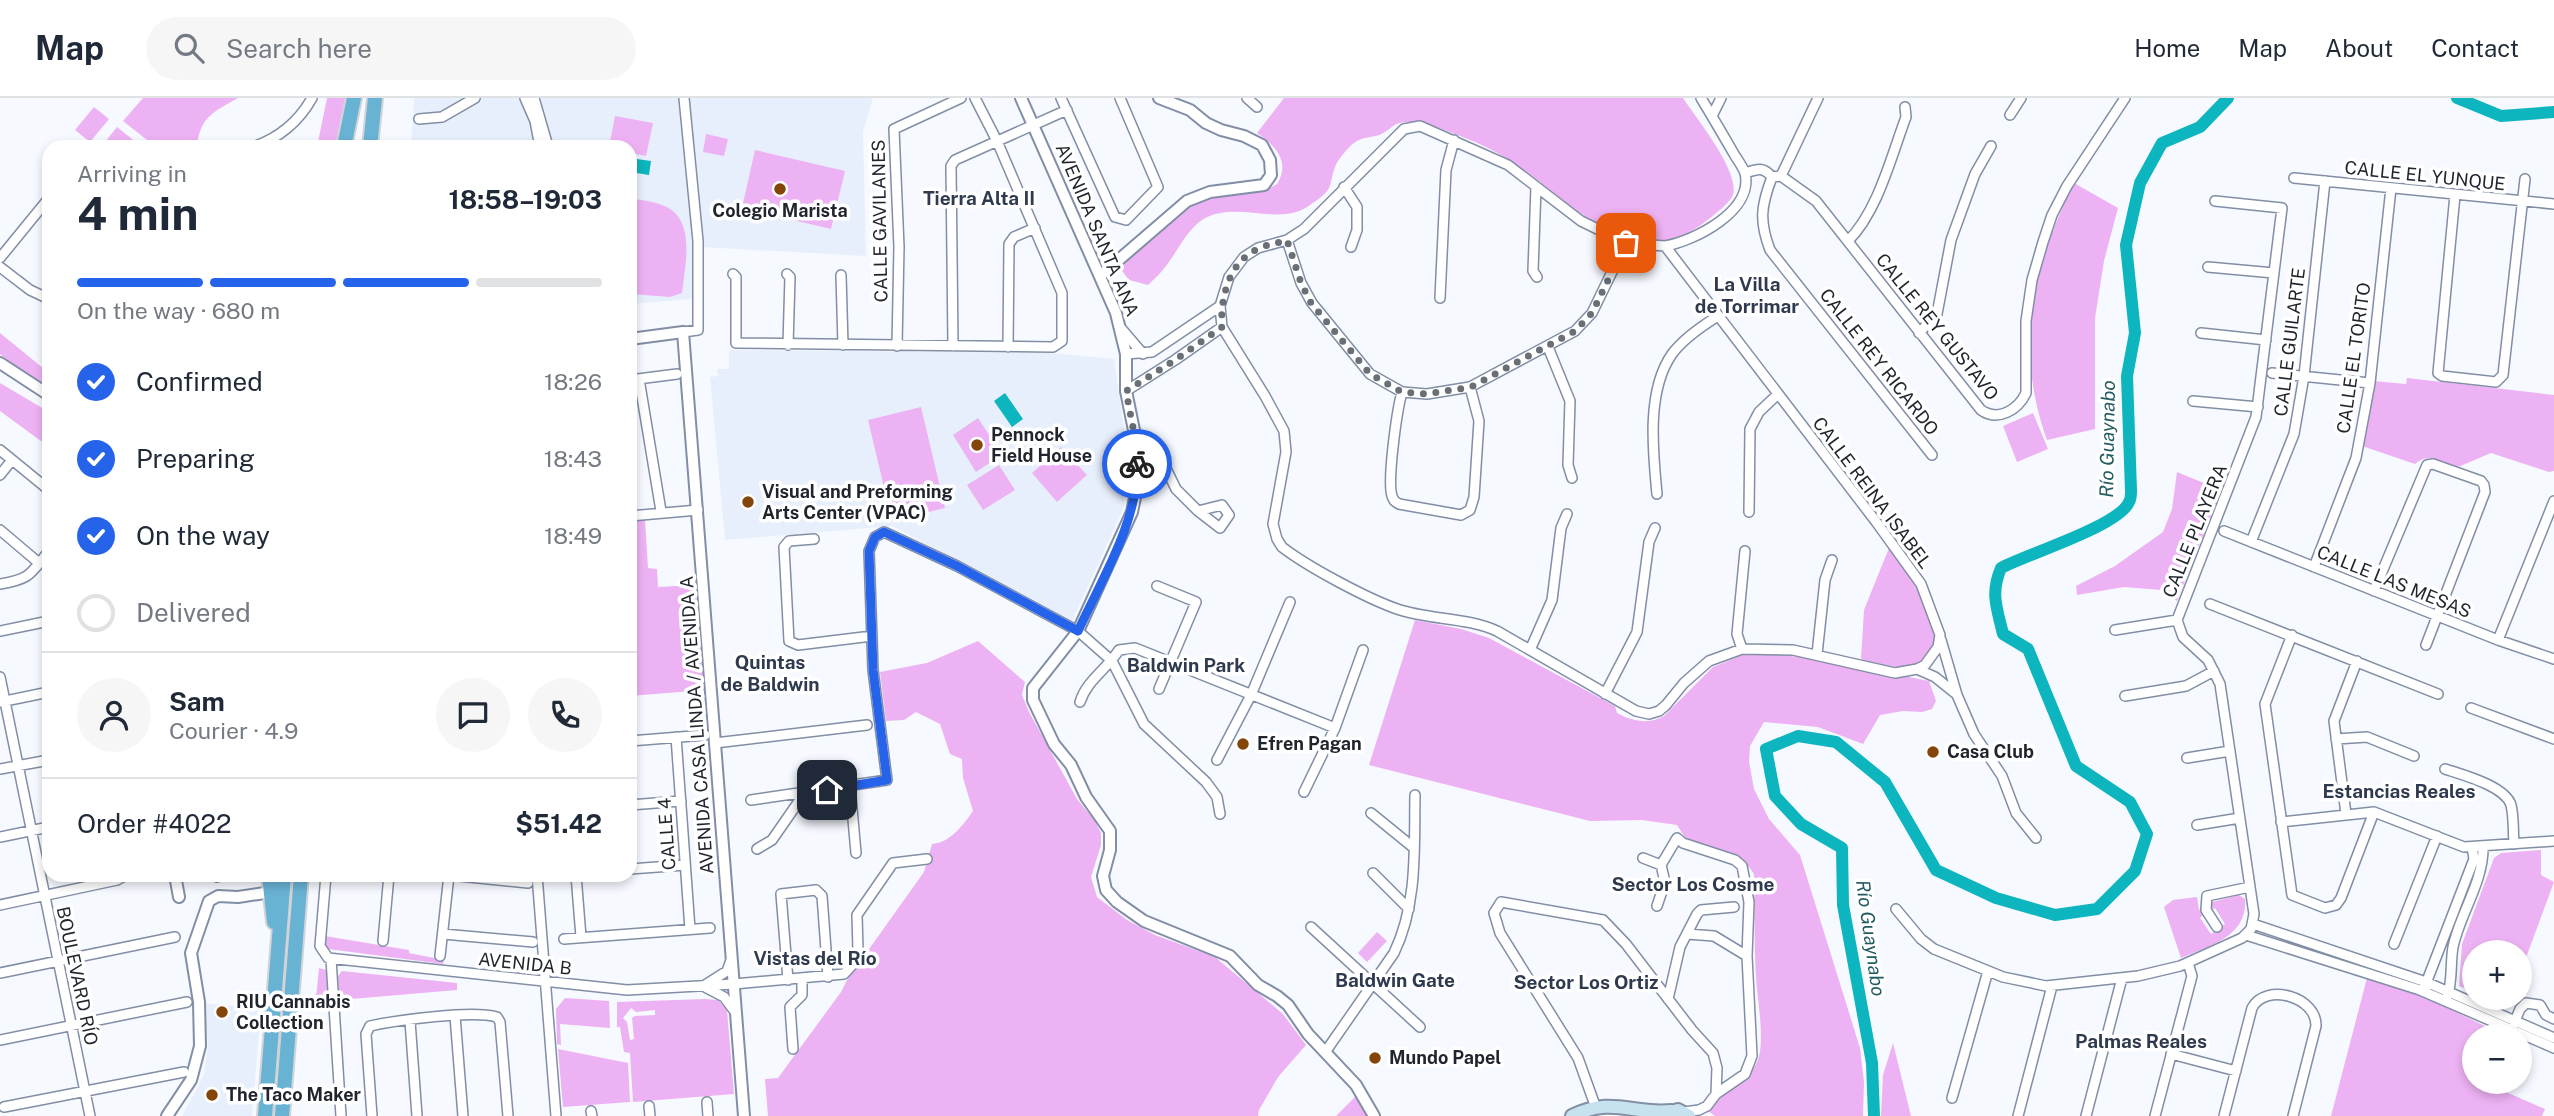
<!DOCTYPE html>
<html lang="en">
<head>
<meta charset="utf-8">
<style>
	body { margin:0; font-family:"Public Sans",sans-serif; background:#f6f6f7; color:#1f2937; height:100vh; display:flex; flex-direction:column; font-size:26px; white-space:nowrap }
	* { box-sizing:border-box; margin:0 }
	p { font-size:23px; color:#747a83 }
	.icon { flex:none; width:38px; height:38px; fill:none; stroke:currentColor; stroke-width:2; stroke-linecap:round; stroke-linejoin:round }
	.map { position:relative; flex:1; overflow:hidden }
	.details { position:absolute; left:42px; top:42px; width:595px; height:742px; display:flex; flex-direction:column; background:#fff; border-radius:21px; box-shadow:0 4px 10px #0003 }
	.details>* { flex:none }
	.fabs { position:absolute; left:2462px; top:842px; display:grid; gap:14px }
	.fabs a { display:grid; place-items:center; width:70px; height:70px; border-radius:50%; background:#fff; box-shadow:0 4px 10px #0003; font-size:35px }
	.pin { position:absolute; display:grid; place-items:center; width:60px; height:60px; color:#fff; margin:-30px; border-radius:14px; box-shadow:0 4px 10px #0006 }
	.courier { position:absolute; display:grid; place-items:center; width:70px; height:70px; margin:-35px; border:5px solid #2563eb; border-radius:50%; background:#fff; color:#222; box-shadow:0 2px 9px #0007 }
	.summary em { font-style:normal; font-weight:700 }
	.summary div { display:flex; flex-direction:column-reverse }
	.summary { display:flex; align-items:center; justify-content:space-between; height:119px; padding:0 35px }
	h1 { font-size:46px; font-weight:700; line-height:52px }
	.bar { display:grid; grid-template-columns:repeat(4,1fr); gap:10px 7px; align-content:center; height:84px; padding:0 35px }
	.bar i { height:9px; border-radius:5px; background:#e0e1e3 }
	.bar .on { background:#2563eb }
	.bar p { grid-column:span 4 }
	.line { display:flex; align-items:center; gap:18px; padding:0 35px; border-top:2px solid #e0e1e3 }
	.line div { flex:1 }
	.round { display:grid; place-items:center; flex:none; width:74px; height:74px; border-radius:37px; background:#f6f6f7 }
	ol { padding:0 35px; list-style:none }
	li { display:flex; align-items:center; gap:21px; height:77px }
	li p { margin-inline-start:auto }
	li .icon { padding:7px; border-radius:50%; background:#2563eb; color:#fff; stroke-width:4 }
	li:last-child { color:#747a83 }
	li i { width:38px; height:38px; border:4px solid #e0e1e3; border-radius:50% }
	header { display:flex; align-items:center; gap:42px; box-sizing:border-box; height:98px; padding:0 35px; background:#fff; border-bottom:2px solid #e0e1e3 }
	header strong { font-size:33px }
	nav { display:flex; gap:38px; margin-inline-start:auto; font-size:24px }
	.search { width:490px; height:63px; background:#f6f6f7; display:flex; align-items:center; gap:18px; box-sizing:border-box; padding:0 24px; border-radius:38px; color:#747a83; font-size:26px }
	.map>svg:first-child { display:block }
	.built { fill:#e8effc }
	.green { fill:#edb2f3; fill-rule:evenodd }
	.water { fill:#0db5be }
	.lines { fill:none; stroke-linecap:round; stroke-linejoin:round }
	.river { stroke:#0db5be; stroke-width:12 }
	.minor-casing { stroke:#818ea5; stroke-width:12 }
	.tertiary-casing { stroke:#818ea5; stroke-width:14 }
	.secondary-casing { stroke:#818ea5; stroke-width:16 }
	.trunk-casing { stroke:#d2d3d5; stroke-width:18 }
	.minor { stroke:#fff; stroke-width:9 }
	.tertiary { stroke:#fff; stroke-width:10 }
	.secondary { stroke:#c7e2ef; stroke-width:12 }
	.trunk { stroke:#68b2d4; stroke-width:14 }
	.done { stroke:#6a6f76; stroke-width:7; stroke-dasharray:0 12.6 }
	.route { stroke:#2563eb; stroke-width:9 }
	.poi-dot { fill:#844509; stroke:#fff; stroke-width:2.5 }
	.labels { text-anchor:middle; stroke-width:7; stroke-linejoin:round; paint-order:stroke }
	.street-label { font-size:18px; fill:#1f242d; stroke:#fff }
	.poi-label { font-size:18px; font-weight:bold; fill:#1f242d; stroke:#fff; text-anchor:start }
	.neighbourhood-label { font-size:19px; font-weight:bold; fill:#2f3a4f; stroke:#fff }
	.water-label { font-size:19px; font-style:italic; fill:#235c60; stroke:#fff }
</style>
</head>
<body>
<header>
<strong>Map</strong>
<div class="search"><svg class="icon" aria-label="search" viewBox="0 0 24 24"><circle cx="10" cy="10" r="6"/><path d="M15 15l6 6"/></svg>Search here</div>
<nav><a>Home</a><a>Map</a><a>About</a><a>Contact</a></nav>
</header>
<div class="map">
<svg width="2554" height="1018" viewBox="0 0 2554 1018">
	<rect width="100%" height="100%" fill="#f6f9ff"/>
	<path class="built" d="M414 0H873L863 34 866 158 700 149 704 200 630 206V49H411Z
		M729 252 1050 255 1114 261 1126 344 1124 409 1072 523 892 428 725 442 710 279 718 278 717 271H729Z
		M203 905 261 911 252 1018H182L204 977 208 946Z"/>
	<path class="green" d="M143 0H238C214 14 200 18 197 49H156L123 23Z
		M327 0H345L335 49H317Z
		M1284 0H1683C1696 20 1740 73 1733 97 1730 104 1721 111 1715 116 1636 185 1579 108 1514 65 1495 52 1474 43 1452 35 1437 29 1423 23 1406 24 1393 24 1390 33 1379 37 1373 39 1365 39 1359 42 1351 45 1338 61 1335 69 1332 76 1332 83 1329 90 1326 96 1316 103 1310 107 1280 130 1235 101 1202 122 1187 132 1177 154 1166 168 1161 175 1154 181 1148 187L1129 182 1120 170 1193 104 1270 90 1277 86C1291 64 1275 47 1257 35Z
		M94 9 109 21 90 44 75 32Z
		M615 18 653 25 646 58 630 55V49H609Z
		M117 29 142 49H101Z
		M706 36 728 41 724 58 703 54Z
		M755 52 845 73 831 131 742 110Z
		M2074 85 2118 110 2104 163 2095 220V331L2047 342C2014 250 2032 170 2074 85Z
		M630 100C640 102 652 103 662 107 697 119 685 167 682 195L670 199 630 196Z
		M0 235 49 275V288L26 276 0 256Z
		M2407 280 2554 297V373L2549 374 2491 355 2458 369C2443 364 2428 354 2415 366L2362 348 2373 283 2406 286Z
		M0 285 49 314V345L45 346 0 313Z
		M921 309 945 410 892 423 868 322Z
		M2033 315 2048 351 2017 364 2003 328Z
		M978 320 1002 357 976 374 953 337Z
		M1061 349 1087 377 1057 404 1032 375Z
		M999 367 1015 392 983 412 967 387Z
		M2177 374 2221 392 2177 503 2161 492 2124 489 2077 497 2076 488 2115 468 2163 434 2172 411Z
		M645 422 648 470 657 471 658 489 695 487 704 592 630 598V424Z
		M1889 450C1907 475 1927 501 1934 532 1936 539 1934 547 1930 553 1916 577 1883 569 1861 561L1864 512Z
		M1415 522 1461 531 1489 540 1615 608 1617 615C1631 623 1649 627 1664 618L1713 569 1745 556H1770L1819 561 1929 583 1936 603 1932 611 1922 614 1903 613 1880 617 1863 646 1818 629 1764 624 1750 648 1749 664 1754 691 1769 721 1800 757 1860 950 1864 984 1863 1018H1715L1708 1013C1722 994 1747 986 1757 964 1766 945 1757 900 1756 879 1754 845 1755 810 1754 776L1749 769 1686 741 1677 727 1642 722 1590 723 1369 667Z
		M978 543 1025 584 1022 597 1029 614 1077 701 1095 723 1101 735V747L1091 779 1097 799 1127 822 1155 837 1215 859 1283 916 1306 947 1278 979 1259 1012 1258 1018H768L765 981 778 980 841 894 847 882 924 774 932 746C950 745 963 727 973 713L963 680 962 661 950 656 940 626 916 614 904 622 886 623 880 574 927 565Z
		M2541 752V777L2554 784 2520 876V854H2474V894L2459 888 2462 846 2494 760 2501 755Z
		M2239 797 2245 801C2248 839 2209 848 2181 860L2164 809 2173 802 2197 799 2199 811 2203 817 2200 820 2211 836 2225 826 2215 810 2212 812V804Z
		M1377 834 1387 843 1367 864 1358 855Z
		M325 838 409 852V855L444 862 443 866 328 851 325 847Z
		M319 870 326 872 328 901H316Z
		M342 873 457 885V892L339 902 338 878Z
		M2367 880 2423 898 2491 931 2487 938H2474V961L2466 976 2474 980V984H2483L2545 1011 2542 1018H2331Z
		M565 900 609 903 610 930 560 926 561 947 557 946 556 911Z
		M705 901 718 902 727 912 734 996 633 1004 630 955 624 954 620 929H617V904ZM631 910 636 914 655 912V917L635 918 632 920 634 941 630 942 627 924 623 920Z
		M1893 945 1911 1018H1881L1883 977Z
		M558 951 628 965 630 1004 563 1009Z
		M1357 997 1369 1018H1336Z"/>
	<path class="water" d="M630 60 651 63 649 77 630 74Z
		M1005 295 1023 321 1012 329 994 303Z"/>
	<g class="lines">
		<path class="river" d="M2457 0 2501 18 2554 14
			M1874 1018 1872 965 1843 807 1842 750 1801 726 1775 698 1766 651 1798 638 1836 644 1885 684 1936 772 1996 800 2055 817 2097 811 2135 773 2147 736 2130 704 2076 668 2028 551 2003 536C1997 510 1990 496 2001 470 2027 456 2119 428 2129 404 2131 401 2131 397 2131 393L2127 278 2135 235 2126 147 2140 85 2162 45 2200 29 2228 0"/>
		<defs>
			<path id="minor" d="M525 0 535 23 540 49
				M534 0 547 45 545 49
				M1061 0 1115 119 1126 122 1158 89 1120 0
				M1247 0 1257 9
				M2010 17 2021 0
				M1712 18 1721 0
				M419 21 442 19 475 0
				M1420 28 1508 67 1581 123 1626 145 1665 148 1877 425 1921 486 1940 537 1938 549 1925 567 1917 571 1895 575 1793 552 1742 551 1709 563 1684 585 1666 607 1659 613 1649 616 1636 613 1497 533C1466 519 1429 522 1397 511 1366 500 1308 469 1282 449L1277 441 1273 426 1286 354 1284 333 1265 298 1222 229 1220 208 1229 179 1244 159 1258 150 1287 142 1304 131 1404 31Z
				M253 49C279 40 298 25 312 0
				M1745 75C1757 71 1763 68 1772 79L1781 78 1816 103 1981 312C1998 324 2018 312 2026 295V223L2032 182 2043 144 2052 117 2067 88 2125 0
				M1781 78 1818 0
				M1772 79C1761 108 1759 123 1770 152L1932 357
				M2294 80 2554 106
				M1344 89 1357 109V132L1351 149
				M1536 89 1533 173 1537 179
				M2455 97 2438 275 2442 278 2496 284 2503 277 2525 81
				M1287 142 1301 185 1312 205 1370 276 1402 294 1427 296 1470 289 1575 233 1592 215 1626 145
				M1848 143C1878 113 1891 59 1906 19L1905 9
				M1665 148C1694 143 1754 113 1745 75 1743 69 1737 61 1734 56 1723 37 1712 18 1701 0
				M0 160 49 100
				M0 169 30 192 49 201
				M2208 169 2274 175
				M733 176 736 179V245L1053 249 1062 243V195L997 43 975 0
				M787 176 790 179 788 247
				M841 177 843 247
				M1440 200 1446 72 1454 42
				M1119 228 1143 256
				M683 234 698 232V143L684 0
				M1919 235 1937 216 1951 142 1975 76 1991 48
				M2201 235 2266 242
				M897 248 899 149 894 31 961 0
				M953 248 951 68 955 62 1067 12
				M1008 249 1009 146 1014 139 1035 130
				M1548 249 1570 303 1568 367 1572 380
				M1126 256 1152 254 1220 208
				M2272 275 2370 285
				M639 281 661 413
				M630 282 677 276
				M1126 293 1175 262 1222 229
				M1402 294C1397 312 1387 382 1392 398 1394 403 1394 403 1399 406L1461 417 1470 412 1474 399 1479 323 1470 289
				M2193 303 2258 309
				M1136 345H1150L1156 350 1176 391 1198 413 1220 430 1229 417 1222 407 1198 413
				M0 352 49 392
				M0 377 12 362
				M1657 396C1653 354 1646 293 1672 256 1683 241 1702 228 1718 218
				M1749 414 1750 331 1759 314 1778 296
				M630 418 698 412
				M0 432 39 465
				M2224 433 2498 542 2554 561
				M814 441 789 443 784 449 789 543 798 547 872 538
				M2251 444 2294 336 2304 278 2325 83
				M2314 469 2356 360 2370 285 2391 90
				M0 486C31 481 30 476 49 453
				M1157 488 1196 504 1159 591
				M2374 493 2427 367 2433 366 2481 383 2484 387 2485 394 2426 547
				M2210 506 2438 596
				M2115 532 2177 522
				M0 533 49 523
				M2292 537 2265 606 2292 797 2325 810 2336 807 2341 800 2374 714
				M1941 542 1957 597 1974 636 2002 678 2016 715 2036 740
				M2498 542 2554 403
				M1742 551 1737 536 1745 453
				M1530 552 1552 502 1561 430 1567 416
				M1817 556 1825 482 1832 462
				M1917 571 1935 579 1955 595
				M0 579 90 1018
				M1605 596 1637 534 1649 444 1655 430
				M2125 598 2186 588 2214 573
				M0 604 49 594
				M1080 604C1087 582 1106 572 1119 552L1135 550 1335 630
				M2471 610 2554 641
				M676 639 690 831
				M2336 641 2367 639 2414 658
				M630 643 705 637
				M715 645 867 627
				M2187 660 2230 653
				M1217 662 1251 597 1290 504
				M0 671 49 662
				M2445 671C2463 677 2505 688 2511 707 2514 719 2513 734 2514 746
				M850 688 856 755
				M1304 694 1335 630 1363 552
				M751 702 887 682 873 572 869 453 875 439 884 434 957 468 1078 533 1112 563 1144 626 1206 684 1217 699 1220 716
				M630 707 681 703
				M1371 715 1414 750
				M2346 716 2334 623 2357 563
				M2281 724 2374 714 2464 749 2554 743
				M2197 727 2240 720
				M0 739 49 729
				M757 751 772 742 804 696
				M1643 760 1661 767 1677 740 1683 745 1735 762 1742 768 1749 804 1747 858 1752 958 1745 976 1716 996 1707 1008 1699 1012 1684 1014
				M630 771 685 767
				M1373 775 1409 811
				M216 777 217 779
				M326 777 320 848 328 860 627 892 734 886 844 876 855 864 858 853 857 817 893 765 927 761
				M449 777 528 785
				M537 777 556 1018
				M576 777 581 839
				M0 807 117 782 126 777
				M1657 808 1665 784 1661 767
				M1896 811 1921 841 1934 851 2003 879 2046 888 2138 878 2180 868 2242 840 2251 831 2254 816 2220 586 2208 562 2183 539 2177 522 2256 319 2282 110 2215 103
				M2253 826 2426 884 2554 940
				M1311 829 1420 929
				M2217 829 2206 812 2207 798 2250 789
				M443 836 533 844
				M1687 836 1714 838 1747 858
				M2246 837 2420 892 2554 950
				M564 841 710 830
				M383 843 389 777
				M2394 846 2437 738
				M440 858 449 777
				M331 861 341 1018
				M0 875 175 839
				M788 882 781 796 816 792 822 798 828 879
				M705 887 727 873 731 862
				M2425 888 2474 761 2472 749
				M705 889 724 899 736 915
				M2447 899C2453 883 2450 866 2453 849 2460 815 2484 784 2483 748
				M1668 901 1680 849 1697 816 1701 812 1734 809
				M455 918 463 1018
				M410 923 417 1018
				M2513 928 2520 911 2526 905 2540 907 2546 917 2554 921
				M0 942 187 904
				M793 951 790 909 802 897V881
				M1326 953 1394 855C1418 805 1414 750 1415 697
				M2171 956 2236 973
				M1952 1000 1988 873
				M707 1004 708 1018
				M649 1008 650 1018
				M4 1009 184 974
				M1596 1010 1578 960 1500 835 1494 815 1501 804 1603 822 1626 846 1692 932 1713 955 1717 970 1716 996
				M591 1013 592 1018
				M372 1018 366 936 370 928C398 922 472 912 497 919L500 924 508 1018
				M2018 1018 2052 888
				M2086 1018 2122 880
				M2155 1018 2192 878 2188 865
				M2224 1018 2252 910C2266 884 2317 899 2316 928L2293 1018"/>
			<path id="tertiary" d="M1021 0 1116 215 1126 256V293L1137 347 1138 385 1132 414 1078 533 1033 590V602L1054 646 1071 667 1086 699 1110 733V752L1103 778 1106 792 1117 804 1144 823 1230 858 1258 887 1277 898 1288 907 1308 936 1356 987 1374 1018
				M1100 178 1187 103 1210 94 1264 87 1271 77 1270 62 1262 47 1244 38 1221 32 1206 25 1190 12 1159 0
				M630 241 683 234 744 1018
				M0 265 49 297
				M175 777 179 799
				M167 1018 191 982 200 948 199 904 191 855 209 803 218 798 238 799 271 794"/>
			<path id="secondary" d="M1664 1016 1678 1012 1689 1018
				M1572 1018C1613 998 1632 1017 1671 1013"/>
			<path id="trunk" d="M344 49 354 0
				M370 49 375 0
				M269 777 274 824
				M265 1018 284 777
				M282 1018 301 777"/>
		</defs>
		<use href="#minor" class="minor-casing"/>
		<use href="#tertiary" class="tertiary-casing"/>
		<use href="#secondary" class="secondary-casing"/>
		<use href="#trunk" class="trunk-casing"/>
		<use href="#minor" class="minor"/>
		<use href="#tertiary" class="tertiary"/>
		<use href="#secondary" class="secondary"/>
		<use href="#trunk" class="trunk"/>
	</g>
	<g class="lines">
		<path class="done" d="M1137 366 1136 345 1126 293 1175 262 1222 229C1220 200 1229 162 1260 150 1269 146 1278 145 1287 142L1301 185 1311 205 1370 276 1402 294 1427 296 1471 289 1575 233 1592 215 1626 145"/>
		<path class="route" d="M827 692 887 682 873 572 869 453 875 439 884 434 957 468 1078 533C1101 483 1139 422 1137 366"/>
	</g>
	<g class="poi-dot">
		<circle cx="780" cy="91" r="7"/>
		<circle cx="977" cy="347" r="7"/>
		<circle cx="748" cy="404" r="7"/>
		<circle cx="1243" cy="646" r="7"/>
		<circle cx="1933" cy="654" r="7"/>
		<circle cx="222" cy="914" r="7"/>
		<circle cx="1375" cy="960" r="7"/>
		<circle cx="212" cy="997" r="7"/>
	</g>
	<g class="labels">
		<g class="street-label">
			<text transform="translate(2425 78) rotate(6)" y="6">CALLE EL YUNQUE</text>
			<text transform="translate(880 123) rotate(-91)" y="6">CALLE GAVILANES</text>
			<text transform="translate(1097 132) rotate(67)" y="6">AVENIDA SANTA ANA</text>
			<text transform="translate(1937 229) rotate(51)" y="6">CALLE REY GUSTAVO</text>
			<text transform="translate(2290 244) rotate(-83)" y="6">CALLE GUILARTE</text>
			<text transform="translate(2354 260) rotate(-82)" y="6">CALLE EL TORITO</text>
			<text transform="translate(1879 264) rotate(52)" y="6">CALLE REY RICARDO</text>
			<text transform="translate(1872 395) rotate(53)" y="6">CALLE REINA ISABEL</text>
			<text transform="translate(2195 433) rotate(-68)" y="6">CALLE PLAYERA</text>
			<text transform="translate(2394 484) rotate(22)" y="6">CALLE LAS MESAS</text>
			<text transform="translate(697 627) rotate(-94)" y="6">AVENIDA CASA LINDA / AVENIDA A</text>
			<text transform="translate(667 736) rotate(-94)" y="6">CALLE 4</text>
			<text transform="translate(525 866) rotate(6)" y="6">AVENIDA B</text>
			<text transform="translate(77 878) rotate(78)" y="6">BOULEVARD RÍO</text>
		</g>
		<g class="poi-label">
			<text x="780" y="119" text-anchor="middle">Colegio Marista</text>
			<text x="991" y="343">Pennock<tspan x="991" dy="21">Field House</tspan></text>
			<text x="762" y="400">Visual and Preforming<tspan x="762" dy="21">Arts Center (VPAC)</tspan></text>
			<text x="1257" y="652">Efren Pagan</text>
			<text x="1947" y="660">Casa Club</text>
			<text x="236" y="910">RIU Cannabis<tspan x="236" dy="21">Collection</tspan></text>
			<text x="1389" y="966">Mundo Papel</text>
			<text x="226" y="1003">The Taco Maker</text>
		</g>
		<g class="neighbourhood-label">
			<text x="979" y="107">Tierra Alta II</text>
			<text x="1747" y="193">La Villa<tspan x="1747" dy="22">de Torrimar</tspan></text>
			<text x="770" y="571">Quintas<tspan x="770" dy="22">de Baldwin</tspan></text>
			<text x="1186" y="574">Baldwin Park</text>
			<text x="2399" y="700">Estancias Reales</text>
			<text x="1693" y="793">Sector Los Cosme</text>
			<text x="815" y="867">Vistas del Río</text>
			<text x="1395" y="889">Baldwin Gate</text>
			<text x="1586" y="891">Sector Los Ortiz</text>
			<text x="2141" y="950">Palmas Reales</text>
		</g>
		<g class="water-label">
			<text transform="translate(2107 341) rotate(-89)" y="7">Río Guaynabo</text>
			<text transform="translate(1871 840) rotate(82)" y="7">Río Guaynabo</text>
		</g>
	</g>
</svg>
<div class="fabs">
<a>+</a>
<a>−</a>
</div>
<div class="pin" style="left:1626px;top:145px;background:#ea580c"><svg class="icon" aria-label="bag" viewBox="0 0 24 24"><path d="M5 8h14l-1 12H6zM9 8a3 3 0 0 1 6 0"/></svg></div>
<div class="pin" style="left:827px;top:692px;background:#1f2937"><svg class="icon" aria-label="home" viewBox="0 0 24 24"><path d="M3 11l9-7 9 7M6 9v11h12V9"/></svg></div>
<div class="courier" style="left:1137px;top:366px"><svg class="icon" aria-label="bike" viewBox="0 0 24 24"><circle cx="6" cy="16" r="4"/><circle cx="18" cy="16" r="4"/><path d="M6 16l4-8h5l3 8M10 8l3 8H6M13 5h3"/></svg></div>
<section class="details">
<div class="summary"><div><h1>4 min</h1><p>Arriving in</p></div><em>18:58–19:03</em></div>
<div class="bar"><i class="on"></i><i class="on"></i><i class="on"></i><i></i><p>On the way · 680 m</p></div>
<ol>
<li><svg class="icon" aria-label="check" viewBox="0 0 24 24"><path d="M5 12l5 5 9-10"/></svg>Confirmed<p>18:26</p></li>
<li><svg class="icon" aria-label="check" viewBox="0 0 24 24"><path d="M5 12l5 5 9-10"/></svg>Preparing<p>18:43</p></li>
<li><svg class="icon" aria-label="check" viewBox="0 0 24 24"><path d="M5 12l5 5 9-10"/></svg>On the way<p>18:49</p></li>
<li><i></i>Delivered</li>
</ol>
<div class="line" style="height:126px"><a class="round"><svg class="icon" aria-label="person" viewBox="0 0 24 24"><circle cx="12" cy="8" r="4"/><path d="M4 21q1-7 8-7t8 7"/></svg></a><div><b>Sam</b><p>Courier · 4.9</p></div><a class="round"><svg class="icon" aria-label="chat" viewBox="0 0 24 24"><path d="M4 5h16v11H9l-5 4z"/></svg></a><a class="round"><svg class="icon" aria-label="phone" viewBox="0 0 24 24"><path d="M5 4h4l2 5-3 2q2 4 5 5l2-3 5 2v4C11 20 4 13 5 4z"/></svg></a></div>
<div class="line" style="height:91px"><div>Order #4022</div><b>$51.42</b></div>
</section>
</div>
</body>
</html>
